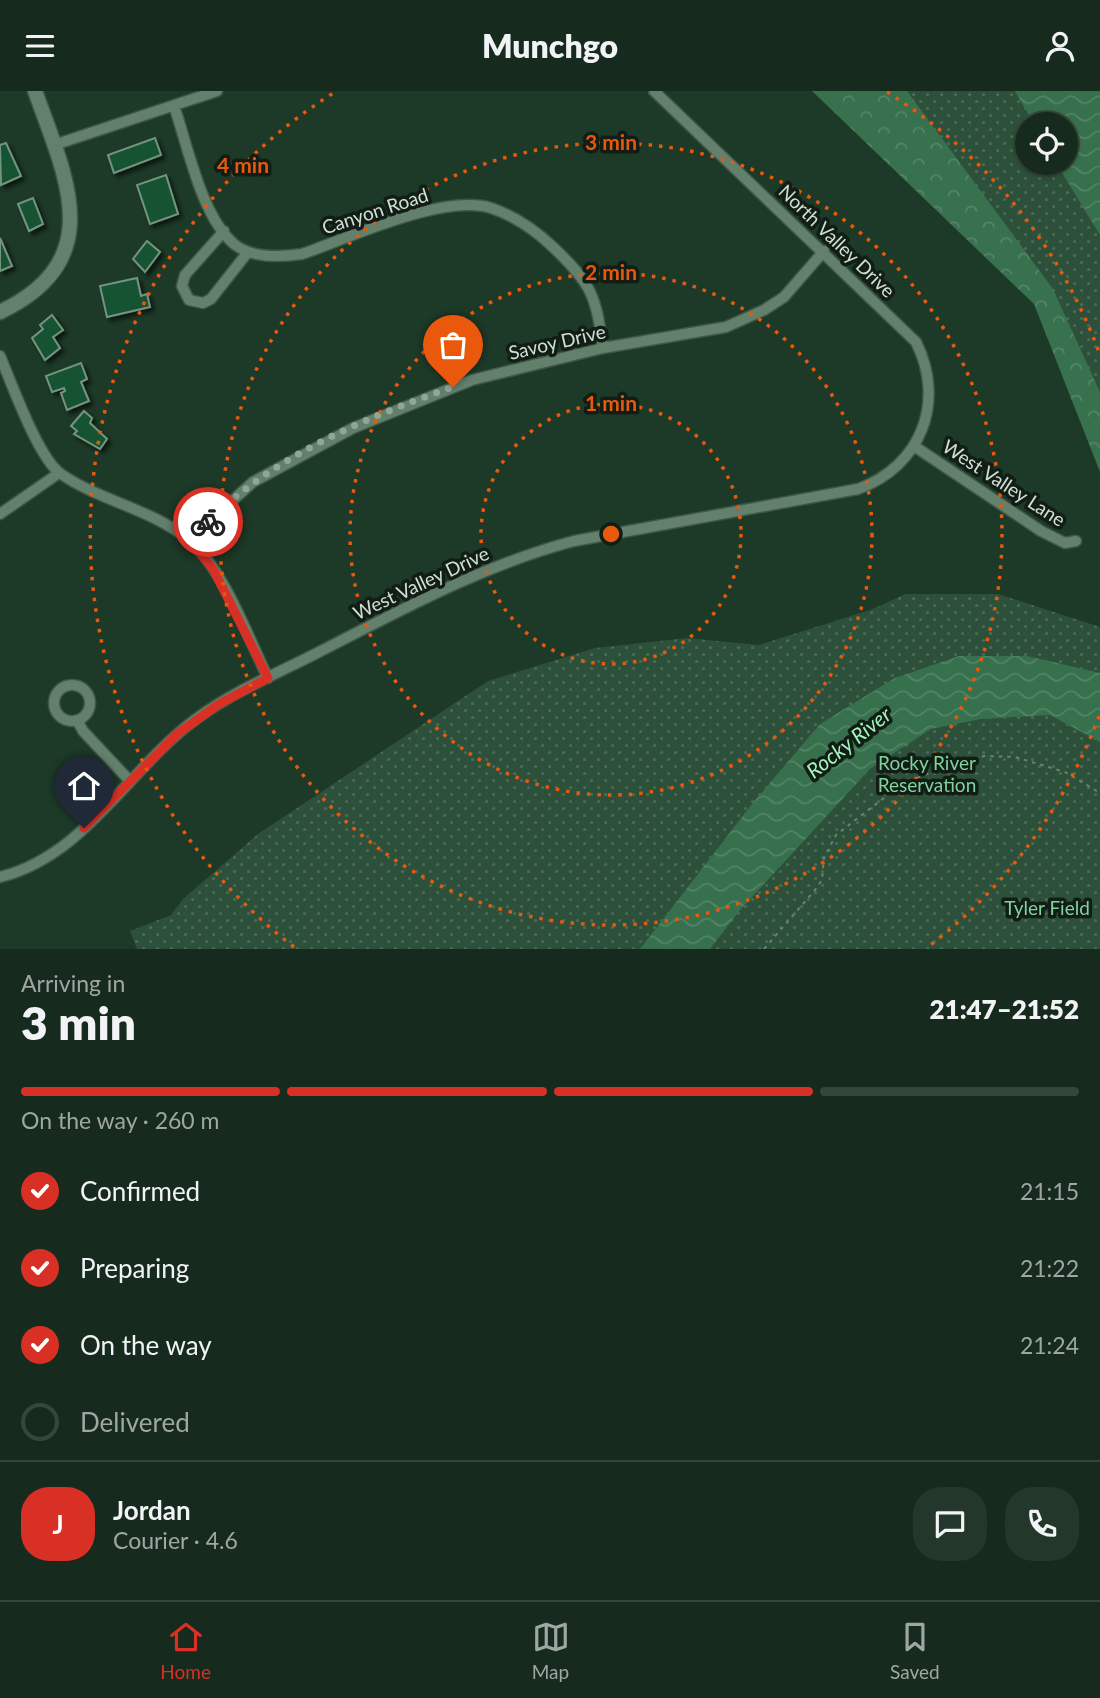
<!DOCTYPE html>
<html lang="en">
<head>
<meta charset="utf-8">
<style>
	body { margin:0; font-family:Lato,sans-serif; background:#23372a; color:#f1f3f6; height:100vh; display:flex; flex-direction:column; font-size:26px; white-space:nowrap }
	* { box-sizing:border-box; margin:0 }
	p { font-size:23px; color:#9ea7a4 }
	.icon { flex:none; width:38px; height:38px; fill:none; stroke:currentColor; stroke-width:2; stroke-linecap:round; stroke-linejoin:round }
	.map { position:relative; height:858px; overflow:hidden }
	.details { display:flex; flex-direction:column; background:#162b1d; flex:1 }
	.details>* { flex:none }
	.buttons { position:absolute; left:1015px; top:21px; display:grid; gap:14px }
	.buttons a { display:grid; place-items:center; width:63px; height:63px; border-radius:50%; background:#162b1d; box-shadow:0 2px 5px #0004,0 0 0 2px #35473b; font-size:35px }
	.pin { position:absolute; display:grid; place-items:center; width:60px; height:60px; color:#fff; margin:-72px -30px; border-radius:50% 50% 50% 0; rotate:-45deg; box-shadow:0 0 7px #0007 }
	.pin .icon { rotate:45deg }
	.courier { position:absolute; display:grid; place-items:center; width:70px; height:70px; margin:-35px; border:5px solid #d93025; border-radius:50%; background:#fff; color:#222; box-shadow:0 2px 9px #0007 }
	.overview em { font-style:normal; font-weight:800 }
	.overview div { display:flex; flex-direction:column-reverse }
	.overview { display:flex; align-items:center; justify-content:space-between; height:119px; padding:0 21px }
	h1 { font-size:46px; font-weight:800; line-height:52px }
	.bar { display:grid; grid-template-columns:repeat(4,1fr); gap:10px 7px; align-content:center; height:84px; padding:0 21px }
	.bar i { height:9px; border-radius:5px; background:#35473b }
	.bar .selected { background:#d93025 }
	.bar p { grid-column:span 4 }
	.line { display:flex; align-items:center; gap:18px; padding:0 21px; border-top:2px solid #35473b }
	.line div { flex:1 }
	.round { display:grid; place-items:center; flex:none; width:74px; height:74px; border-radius:28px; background:#23372a }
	ol { padding:0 21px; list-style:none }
	li { display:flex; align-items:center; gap:21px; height:77px }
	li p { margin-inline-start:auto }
	li .icon { padding:7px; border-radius:50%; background:#d93025; color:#fff; stroke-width:4 }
	li:last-child { color:#9ea7a4 }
	li i { width:38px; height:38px; border:4px solid #35473b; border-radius:50% }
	header { display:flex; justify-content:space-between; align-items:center; height:91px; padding:0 21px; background:#162b1d; font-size:32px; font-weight:800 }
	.dock { display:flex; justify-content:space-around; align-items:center; height:98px; border-top:2px solid #35473b; background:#162b1d; font-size:19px; color:#9ea7a4 }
	.dock a { display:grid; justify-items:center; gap:4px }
	.dock .selected { color:#d93025 }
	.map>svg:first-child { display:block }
	.forest { fill:url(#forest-crowns) }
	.park { fill:url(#park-dots); fill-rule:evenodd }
	.water { fill:url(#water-waves) }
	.building { fill:#155231; stroke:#75947f; stroke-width:2; filter:url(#shadow) }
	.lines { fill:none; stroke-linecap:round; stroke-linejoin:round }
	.minor-casing { stroke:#3d5646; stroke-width:13 }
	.tertiary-casing { stroke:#3d5646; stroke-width:17 }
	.path { stroke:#6b8373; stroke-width:2; stroke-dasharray:3.5 5; stroke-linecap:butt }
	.minor { stroke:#62806b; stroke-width:10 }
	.tertiary { stroke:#62806b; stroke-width:14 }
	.done { stroke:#91a697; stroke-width:7; stroke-dasharray:0 12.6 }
	.route { stroke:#d93025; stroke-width:9 }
	.ring { fill:none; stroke:#e8590c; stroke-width:3.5; stroke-dasharray:3.5 7 }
	.labels { text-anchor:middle; stroke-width:7; stroke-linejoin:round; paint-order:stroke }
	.street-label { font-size:19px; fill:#cfe0d4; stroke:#111d15 }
	.park-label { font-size:19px; fill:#7fd49e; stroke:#111d15 }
	.water-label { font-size:21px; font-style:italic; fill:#a0f6be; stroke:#111d15 }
	.centre { fill:#e8590c; stroke:#111d15; stroke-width:3.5 }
	.ring-label { font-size:21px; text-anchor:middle; font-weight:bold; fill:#e8590c; stroke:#111d15; stroke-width:7; stroke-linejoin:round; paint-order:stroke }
</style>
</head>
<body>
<header><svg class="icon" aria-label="menu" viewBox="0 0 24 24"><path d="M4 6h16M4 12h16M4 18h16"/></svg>Munchgo<svg class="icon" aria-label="person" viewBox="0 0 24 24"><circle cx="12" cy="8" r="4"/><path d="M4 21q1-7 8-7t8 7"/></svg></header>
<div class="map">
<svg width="1100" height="858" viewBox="0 0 1100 858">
	<defs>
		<pattern id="forest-crowns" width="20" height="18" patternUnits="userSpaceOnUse" patternTransform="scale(1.75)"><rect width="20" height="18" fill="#38714e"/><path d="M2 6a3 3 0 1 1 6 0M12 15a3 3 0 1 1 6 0" fill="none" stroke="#548567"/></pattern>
		<pattern id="park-dots" width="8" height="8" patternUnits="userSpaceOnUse" patternTransform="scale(1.75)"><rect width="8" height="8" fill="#2d503a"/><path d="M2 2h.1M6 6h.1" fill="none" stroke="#4a6956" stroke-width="1.8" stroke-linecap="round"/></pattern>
		<pattern id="water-waves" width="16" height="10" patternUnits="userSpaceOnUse" patternTransform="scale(1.75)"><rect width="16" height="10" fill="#36704c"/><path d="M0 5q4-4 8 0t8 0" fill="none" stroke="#528465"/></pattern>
		<filter id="shadow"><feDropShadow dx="3.5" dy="3.5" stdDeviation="2" flood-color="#0009"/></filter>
	</defs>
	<rect width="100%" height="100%" fill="#1d3927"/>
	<path class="forest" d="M812 0H1015L1027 33V72L1100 144V381L1034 213Z"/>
	<path class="park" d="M907 0H1100V301L1053 198ZM1027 33H1066V72H1027Z
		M905 503H998L1100 536V858H137L130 840 171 824 183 808 258 743 488 590 595 557 687 547 759 554 873 518Z"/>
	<path class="water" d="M1015 0H1100V144L1056 72H1066V33H1034Z
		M959 565H1027L1100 582V651L1050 624 981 628 931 638 870 678 740 819 710 858H640L752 713 820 633 895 587Z"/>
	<path class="building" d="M155 47 161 64 114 82 108 64Z
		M6 52 21 85 1 94 0 54Z
		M166 84 178 123 150 133 137 94Z
		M33 107 43 133 29 140 18 113Z
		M0 147 12 175 0 180Z
		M147 150 160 161 145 181 133 168Z
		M137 187 141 205 147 203 150 216 107 226 100 195Z
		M52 224 63 239 53 246 60 257 45 269 32 247 43 238 40 234Z
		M81 272 87 288 81 291 89 310 67 319 61 302 65 300 64 297 52 301 46 285Z
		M84 320 92 327 90 332 107 348 100 358 74 343 77 340 71 335Z"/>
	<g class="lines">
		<defs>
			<path id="minor" d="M174 15C188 55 201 125 234 153 252 168 281 166 302 163 349 147 444 102 491 117 515 125 535 139 553 156 592 193 596 205 603 257
				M54 54 217 0
				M224 140 185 184 182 195 189 209 203 212 211 208 248 161
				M0 265C12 293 38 367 61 383 100 410 152 418 189 449 224 479 248 546 268 587
				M914 355 1041 440 1065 452 1076 450
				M0 423 59 382
				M189 449 253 391 353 337 472 289 603 257 726 236 764 219 784 206 824 160
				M54 612a18 18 0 1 1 36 0a18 18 0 1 1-36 0Z
				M77 629 83 640 129 689
				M0 786C85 765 128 678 196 628 232 601 276 583 317 562 401 519 483 474 574 450L858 398C921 375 946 311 916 251L654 0"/>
			<path id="tertiary" d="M0 221C109 169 66 87 35 0"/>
		</defs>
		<use href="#minor" class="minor-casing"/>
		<use href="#tertiary" class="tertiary-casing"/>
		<path class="path" d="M764 858 815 799 822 789 824 767 836 744 898 696 921 685 984 665 1015 666 1065 681 1100 702"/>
		<use href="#minor" class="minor"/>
		<use href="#tertiary" class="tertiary"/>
	</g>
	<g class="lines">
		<path class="done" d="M208 431C273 365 367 326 453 296"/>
		<path class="route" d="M84 737 177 643 219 613 268 587 213 478 189 449 208 431"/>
	</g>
	<g class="ring">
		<circle cx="611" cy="443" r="130"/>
		<circle cx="611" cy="443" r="261"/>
		<circle cx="611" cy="443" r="391"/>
		<path d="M1099 625A521 521 0 0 1 928 856M294 856A521 521 0 0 1 335 1M887 1A521 521 0 0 1 1099 261"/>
	</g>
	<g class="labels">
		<g class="street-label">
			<text transform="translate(375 120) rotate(-18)" y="7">Canyon Road</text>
			<text transform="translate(837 150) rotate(44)" y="7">North Valley Drive</text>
			<text transform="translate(557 251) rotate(-13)" y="7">Savoy Drive</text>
			<text transform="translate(1004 392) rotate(33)" y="7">West Valley Lane</text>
			<text transform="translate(421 492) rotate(-25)" y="7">West Valley Drive</text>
		</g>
		<g class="park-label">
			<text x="927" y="679">Rocky River<tspan x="927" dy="22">Reservation</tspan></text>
			<text x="1047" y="824">Tyler Field</text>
		</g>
		<g class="water-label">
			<text transform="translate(849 652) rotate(-38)" y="7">Rocky River</text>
		</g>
	</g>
	<circle cx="611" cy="443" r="10" class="centre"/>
	<g class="ring-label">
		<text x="611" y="59">3 min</text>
		<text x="243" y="82">4 min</text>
		<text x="611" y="189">2 min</text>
		<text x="611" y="320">1 min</text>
	</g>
</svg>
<div class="buttons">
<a><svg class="icon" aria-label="locate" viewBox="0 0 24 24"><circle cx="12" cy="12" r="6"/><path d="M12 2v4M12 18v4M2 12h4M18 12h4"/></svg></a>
</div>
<div class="pin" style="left:453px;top:296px;background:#ea580c"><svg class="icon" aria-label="bag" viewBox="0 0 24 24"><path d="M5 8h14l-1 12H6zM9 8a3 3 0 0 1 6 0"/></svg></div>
<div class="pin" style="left:84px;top:737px;background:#1f2937"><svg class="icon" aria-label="home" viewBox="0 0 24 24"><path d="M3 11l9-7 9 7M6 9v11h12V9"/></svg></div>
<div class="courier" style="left:208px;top:431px"><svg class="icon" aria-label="bike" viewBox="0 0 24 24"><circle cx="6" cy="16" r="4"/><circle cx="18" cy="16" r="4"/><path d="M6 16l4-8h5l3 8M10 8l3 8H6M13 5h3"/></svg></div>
</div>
<section class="details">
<div class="overview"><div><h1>3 min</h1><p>Arriving in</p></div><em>21:47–21:52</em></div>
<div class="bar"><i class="selected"></i><i class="selected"></i><i class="selected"></i><i></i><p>On the way · 260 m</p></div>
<ol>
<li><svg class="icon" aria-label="check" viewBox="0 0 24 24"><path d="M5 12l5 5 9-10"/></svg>Confirmed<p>21:15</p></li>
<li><svg class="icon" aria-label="check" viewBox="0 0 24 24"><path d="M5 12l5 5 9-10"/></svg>Preparing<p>21:22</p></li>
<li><svg class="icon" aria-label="check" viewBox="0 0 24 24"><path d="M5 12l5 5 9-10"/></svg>On the way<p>21:24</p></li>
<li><i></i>Delivered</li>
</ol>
<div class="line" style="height:126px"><b class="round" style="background:#d93025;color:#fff">J</b><div><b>Jordan</b><p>Courier · 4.6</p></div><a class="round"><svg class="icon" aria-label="chat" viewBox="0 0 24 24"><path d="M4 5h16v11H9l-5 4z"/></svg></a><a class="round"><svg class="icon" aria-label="phone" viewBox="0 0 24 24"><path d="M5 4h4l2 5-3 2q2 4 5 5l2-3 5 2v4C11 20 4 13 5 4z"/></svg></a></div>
</section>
<nav class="dock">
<a class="selected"><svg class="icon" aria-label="home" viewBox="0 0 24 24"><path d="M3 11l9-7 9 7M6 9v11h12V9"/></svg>Home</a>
<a><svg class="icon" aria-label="map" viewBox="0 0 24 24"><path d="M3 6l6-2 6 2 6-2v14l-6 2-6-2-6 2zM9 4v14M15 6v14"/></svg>Map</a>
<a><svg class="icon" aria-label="saved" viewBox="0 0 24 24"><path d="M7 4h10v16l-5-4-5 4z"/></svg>Saved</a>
</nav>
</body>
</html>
